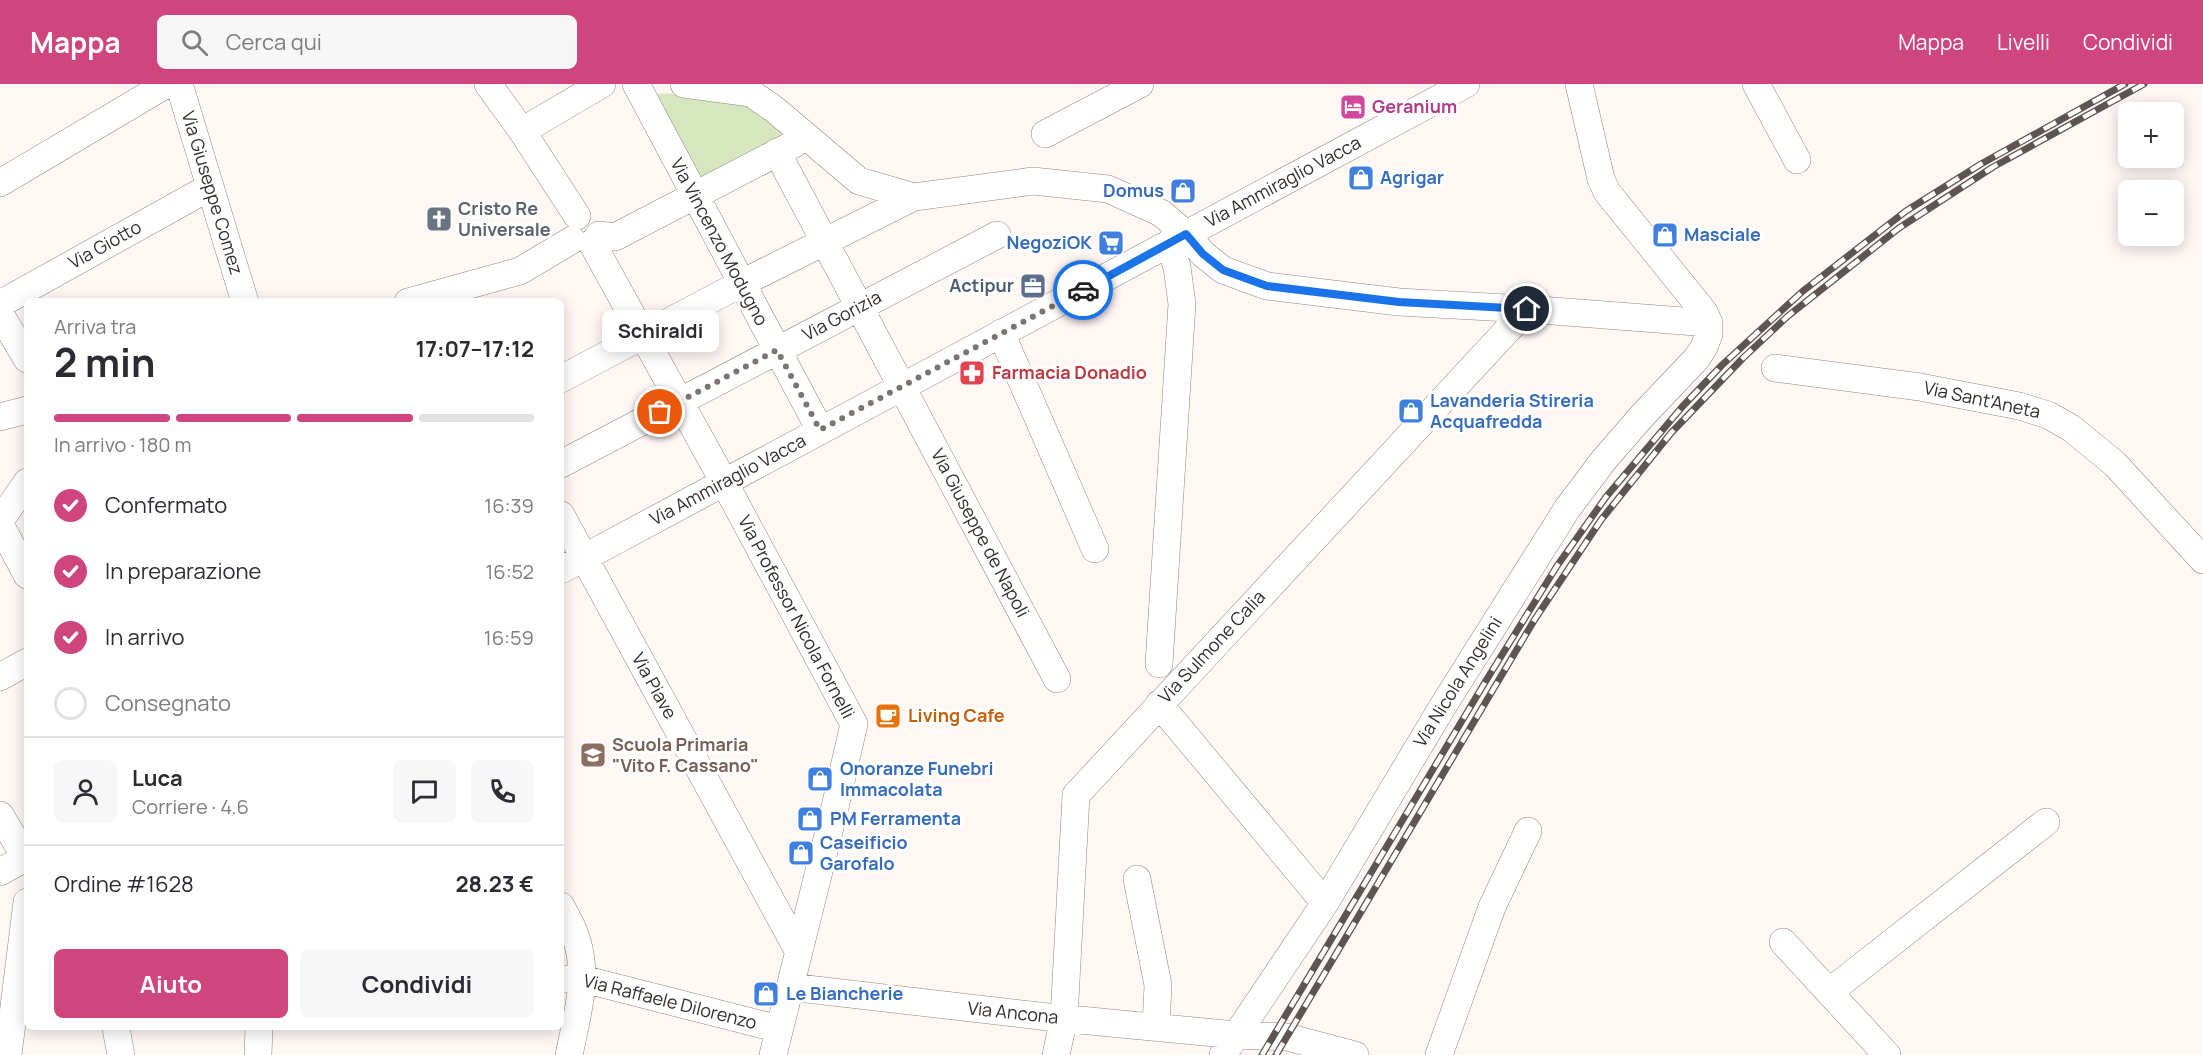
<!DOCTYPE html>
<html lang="it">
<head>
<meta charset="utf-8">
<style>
	body { margin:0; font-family:Manrope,sans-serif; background:#f7f7f7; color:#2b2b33; height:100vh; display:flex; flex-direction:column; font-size:22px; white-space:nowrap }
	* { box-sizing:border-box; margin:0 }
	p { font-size:20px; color:#7c7c81 }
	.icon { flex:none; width:33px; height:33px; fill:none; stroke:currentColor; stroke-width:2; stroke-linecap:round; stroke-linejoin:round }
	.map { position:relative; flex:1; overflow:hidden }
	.details { position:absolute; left:24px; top:214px; width:540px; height:732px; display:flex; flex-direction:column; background:#fff; border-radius:9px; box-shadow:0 3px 15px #0003 }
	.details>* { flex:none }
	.controls { position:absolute; left:2118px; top:18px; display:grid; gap:12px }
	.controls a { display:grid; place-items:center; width:66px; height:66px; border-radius:9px; background:#fff; box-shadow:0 3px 15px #0003; font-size:30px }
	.pin { position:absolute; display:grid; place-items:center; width:51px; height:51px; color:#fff; margin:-26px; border:3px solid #fff; border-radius:50%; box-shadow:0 2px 6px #0007 }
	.courier { position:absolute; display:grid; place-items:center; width:60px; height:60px; margin:-30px; border:4px solid #1a73e8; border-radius:50%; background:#fff; color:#222; box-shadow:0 2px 8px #0007 }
	.bubble { position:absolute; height:42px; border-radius:9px; background:#fff; box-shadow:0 3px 15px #0003; font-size:20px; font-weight:700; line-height:42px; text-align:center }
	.headline em { font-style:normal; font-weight:700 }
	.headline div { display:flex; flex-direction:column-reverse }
	.headline { display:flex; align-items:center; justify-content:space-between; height:102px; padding:0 30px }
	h1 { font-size:39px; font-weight:700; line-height:45px }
	.bar { display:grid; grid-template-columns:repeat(4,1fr); gap:9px 6px; align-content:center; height:72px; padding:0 30px }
	.bar i { height:8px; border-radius:4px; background:#e1e1e2 }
	.bar .on { background:#cf467f }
	.bar p { grid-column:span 4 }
	.line { display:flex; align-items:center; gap:15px; padding:0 30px; border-top:2px solid #e1e1e2 }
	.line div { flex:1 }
	.round { display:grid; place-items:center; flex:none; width:63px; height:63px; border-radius:9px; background:#f7f7f7 }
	ol { padding:0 30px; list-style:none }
	li { display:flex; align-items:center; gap:18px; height:66px }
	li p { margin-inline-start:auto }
	li .icon { padding:6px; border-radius:50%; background:#cf467f; color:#fff; stroke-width:4 }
	li:last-child { color:#7c7c81 }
	li i { width:33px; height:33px; border:3px solid #e1e1e2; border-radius:50% }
	.button { display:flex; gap:12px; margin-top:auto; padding:12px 30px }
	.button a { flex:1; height:69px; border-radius:9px; background:#cf467f; color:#fff; font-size:24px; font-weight:700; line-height:69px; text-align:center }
	.button a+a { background:#f7f7f7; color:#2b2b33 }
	header { display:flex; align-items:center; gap:36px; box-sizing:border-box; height:84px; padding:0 30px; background:#cf467f; color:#fff }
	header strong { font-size:28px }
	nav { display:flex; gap:33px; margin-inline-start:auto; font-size:21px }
	.search { width:420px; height:54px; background:#f7f7f7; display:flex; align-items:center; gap:15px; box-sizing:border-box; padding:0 21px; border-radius:9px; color:#7c7c81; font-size:22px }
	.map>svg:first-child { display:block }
	.green { fill:#d6e6be }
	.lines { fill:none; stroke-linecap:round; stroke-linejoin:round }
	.minor-casing { stroke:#94857e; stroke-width:28 }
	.minor { stroke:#fff; stroke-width:27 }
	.rail-casing { stroke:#5c5552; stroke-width:7 }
	.rail { stroke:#fff; stroke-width:4.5; stroke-dasharray:14; stroke-linecap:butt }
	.done { stroke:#7b7471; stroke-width:6; stroke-dasharray:0 10.8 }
	.route { stroke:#1a73e8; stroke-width:8 }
	.labels { text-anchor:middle; stroke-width:6; stroke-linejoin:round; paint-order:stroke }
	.hotel-label { font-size:18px; font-weight:bold; fill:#b23c85; stroke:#fff; text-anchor:start }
	.shop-label { font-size:18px; font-weight:bold; fill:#366cbe; stroke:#fff; text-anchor:start }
	.street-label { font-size:18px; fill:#342d2a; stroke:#fff }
	.worship-label { font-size:18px; font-weight:bold; fill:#5b616d; stroke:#fff; text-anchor:start }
	.service-label { font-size:18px; font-weight:bold; fill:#4e5e75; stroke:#fff; text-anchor:end }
	.health-label { font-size:18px; font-weight:bold; fill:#be3a42; stroke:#fff; text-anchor:start }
	.food-label { font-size:18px; font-weight:bold; fill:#c56008; stroke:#fff; text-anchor:start }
	.education-label { font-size:18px; font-weight:bold; fill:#785e54; stroke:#fff; text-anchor:start }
</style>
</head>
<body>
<header>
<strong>Mappa</strong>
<div class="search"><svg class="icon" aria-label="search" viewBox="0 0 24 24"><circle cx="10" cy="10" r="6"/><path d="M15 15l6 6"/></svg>Cerca qui</div>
<nav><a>Mappa</a><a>Livelli</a><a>Condividi</a></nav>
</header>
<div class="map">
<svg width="2203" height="971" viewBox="0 0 2203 971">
	<rect width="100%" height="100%" fill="#fef7f4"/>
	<path class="green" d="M700 9 748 18 792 51 699 101 651 10Z"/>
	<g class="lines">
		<defs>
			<path id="minor" d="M179 0 245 218
				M488 0 522 47 577 132
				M636 0 820 346
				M684 0 751 9 774 25 859 97 914 113 1033 97 1108 105 1161 129 1186 150 1203 170 1223 186 1267 202 1399 218 1527 225 1709 239
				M1756 0 1797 76
				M522 47 602 0
				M1045 50 1140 0
				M777 68 1057 595
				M0 99 167 0
				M599 151 615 153 794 60
				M592 159 724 398 854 640 835 723 773 971
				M408 218 520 187 572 156
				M0 220 210 103
				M0 230 27 275
				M1001 249 1095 465
				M1775 284 1920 303 2019 322 2048 331 2071 344 2115 380 2203 476
				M561 295 742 199 914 113
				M0 333 27 326
				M561 380 997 151
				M561 431 799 868
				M0 437 27 398
				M0 440 27 491
				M561 486 1466 0
				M1159 580 1182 220 1177 183 1169 159
				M0 593 27 578
				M1159 620 1325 819
				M0 731 27 776
				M0 788 27 773
				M1137 795 1158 901 1156 943
				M561 822C566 832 572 841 575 851 590 891 577 931 569 971
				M1783 858 1887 971
				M561 895H583L779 945
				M790 903 1048 933 1236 951 1287 953 1355 971
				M1829 908 2046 738
				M116 944 121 971
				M8 971 27 818
				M258 971 259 944
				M1056 971 1064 934 1076 711 1527 225
				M1223 971 1325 819 1443 622 1567 425 1603 377 1642 332 1697 274 1704 263 1709 250V239L1704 228 1607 108 1601 95 1579 0
				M1439 971 1492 823 1528 747"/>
		</defs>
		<use href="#minor" class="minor-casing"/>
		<use href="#minor" class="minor"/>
		<defs>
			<path id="rail" d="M1262 971 1487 595 1557 482 1606 413 1682 323 1722 281 1803 207 1906 127 1981 80 2125 0
				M1276 971 1535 535 1601 436 1671 349 1743 274 1788 232 1899 144 1993 83 2144 0"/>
		</defs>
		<use href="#rail" class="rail-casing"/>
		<use href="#rail" class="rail"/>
	</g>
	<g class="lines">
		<path class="done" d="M660 328 777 266 820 346 1083 206"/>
		<path class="route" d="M1083 206 1186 150 1203 170 1223 186 1267 202 1399 218 1527 225"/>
	</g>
	<defs>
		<symbol id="hotel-square" viewBox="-11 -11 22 22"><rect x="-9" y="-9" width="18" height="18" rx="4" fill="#d1479c" stroke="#fff"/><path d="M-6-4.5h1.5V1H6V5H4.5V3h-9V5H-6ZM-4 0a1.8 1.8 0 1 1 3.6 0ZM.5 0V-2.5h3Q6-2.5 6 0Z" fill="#fff"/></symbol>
		<symbol id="shop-square" viewBox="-11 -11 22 22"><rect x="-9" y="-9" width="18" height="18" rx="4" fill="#3f7fe0" stroke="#fff"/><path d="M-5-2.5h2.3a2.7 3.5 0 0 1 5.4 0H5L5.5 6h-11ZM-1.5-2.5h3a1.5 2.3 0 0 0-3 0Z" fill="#fff"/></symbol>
		<symbol id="church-square" viewBox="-11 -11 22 22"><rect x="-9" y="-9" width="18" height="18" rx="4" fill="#6b7280" stroke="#fff"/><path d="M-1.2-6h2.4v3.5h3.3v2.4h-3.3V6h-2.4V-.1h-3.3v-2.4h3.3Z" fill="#fff"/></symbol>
		<symbol id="supermarket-square" viewBox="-11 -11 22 22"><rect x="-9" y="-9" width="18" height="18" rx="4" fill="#3f7fe0" stroke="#fff"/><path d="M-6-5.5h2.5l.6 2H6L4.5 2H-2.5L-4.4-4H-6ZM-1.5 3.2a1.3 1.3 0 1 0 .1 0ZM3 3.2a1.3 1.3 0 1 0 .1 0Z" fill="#fff"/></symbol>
		<symbol id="office-square" viewBox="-11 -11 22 22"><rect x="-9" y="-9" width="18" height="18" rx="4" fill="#5c6f8a" stroke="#fff"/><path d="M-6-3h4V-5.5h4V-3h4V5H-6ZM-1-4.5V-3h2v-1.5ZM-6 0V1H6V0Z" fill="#fff"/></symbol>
		<symbol id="pharmacy-square" viewBox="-11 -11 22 22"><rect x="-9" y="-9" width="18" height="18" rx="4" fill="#e0444e" stroke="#fff"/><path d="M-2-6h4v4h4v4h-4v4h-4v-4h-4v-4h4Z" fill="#fff"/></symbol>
		<symbol id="cafe-square" viewBox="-11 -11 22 22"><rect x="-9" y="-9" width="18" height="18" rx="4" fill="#e8710a" stroke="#fff"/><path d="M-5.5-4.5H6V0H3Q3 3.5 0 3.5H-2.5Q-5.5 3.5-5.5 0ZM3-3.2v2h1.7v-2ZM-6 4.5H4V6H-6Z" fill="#fff"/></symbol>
		<symbol id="school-square" viewBox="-11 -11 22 22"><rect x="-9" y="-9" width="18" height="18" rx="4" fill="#8d6e63" stroke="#fff"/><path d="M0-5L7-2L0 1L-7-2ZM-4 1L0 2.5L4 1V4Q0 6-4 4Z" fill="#fff"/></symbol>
	</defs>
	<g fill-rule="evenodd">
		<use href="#hotel-square" x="1338" y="8" width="30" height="30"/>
		<use href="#shop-square" x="1346" y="79" width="30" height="30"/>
		<use href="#shop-square" x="1168" y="92" width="30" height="30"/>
		<use href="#church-square" x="424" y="120" width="30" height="30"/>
		<use href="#shop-square" x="1650" y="136" width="30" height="30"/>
		<use href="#supermarket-square" x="1096" y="144" width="30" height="30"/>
		<use href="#office-square" x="1018" y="187" width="30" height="30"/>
		<use href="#pharmacy-square" x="957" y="274" width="30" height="30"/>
		<use href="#shop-square" x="1396" y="312" width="30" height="30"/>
		<use href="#cafe-square" x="873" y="617" width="30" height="30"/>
		<use href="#school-square" x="578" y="656" width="30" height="30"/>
		<use href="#shop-square" x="805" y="680" width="30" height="30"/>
		<use href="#shop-square" x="795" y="720" width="30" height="30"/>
		<use href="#shop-square" x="786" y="754" width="30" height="30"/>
		<use href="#shop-square" x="751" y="895" width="30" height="30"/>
	</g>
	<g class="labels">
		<g class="hotel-label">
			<text x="1372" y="29">Geranium</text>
		</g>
		<g class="shop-label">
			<text x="1380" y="100">Agrigar</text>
			<text x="1164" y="113" text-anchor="end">Domus</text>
			<text x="1684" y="157">Masciale</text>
			<text x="1092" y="165" text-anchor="end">NegoziOK</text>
			<text x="1430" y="323">Lavanderia Stireria<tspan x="1430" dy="21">Acquafredda</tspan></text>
			<text x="840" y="691">Onoranze Funebri<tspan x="840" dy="21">Immacolata</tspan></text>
			<text x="830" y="741">PM Ferramenta</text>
			<text x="820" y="765">Caseificio<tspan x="820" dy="21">Garofalo</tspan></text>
			<text x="786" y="916">Le Biancherie</text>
		</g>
		<g class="street-label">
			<text transform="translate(1283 98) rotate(-28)" y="6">Via Ammiraglio Vacca</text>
			<text transform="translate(212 109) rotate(73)" y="6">Via Giuseppe Comez</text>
			<text transform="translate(719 158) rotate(62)" y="6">Via Vincenzo Modugno</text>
			<text transform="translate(105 161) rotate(-29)" y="6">Via Giotto</text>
			<text transform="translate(842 232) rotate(-28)" y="6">Via Gorizia</text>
			<text transform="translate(1982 316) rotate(12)" y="6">Via Sant'Aneta</text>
			<text transform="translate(728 396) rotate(-28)" y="6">Via Ammiraglio Vacca</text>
			<text transform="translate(980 449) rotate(62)" y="6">Via Giuseppe de Napoli</text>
			<text transform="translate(796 533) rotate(62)" y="6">Via Professor Nicola Fornelli</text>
			<text transform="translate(1212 563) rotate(-47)" y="6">Via Sulmone Calia</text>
			<text transform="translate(1458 598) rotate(-58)" y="6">Via Nicola Angelini</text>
			<text transform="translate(654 602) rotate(61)" y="6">Via Piave</text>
			<text transform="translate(670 918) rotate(14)" y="6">Via Raffaele Dilorenzo</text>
			<text transform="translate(1013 929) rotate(6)" y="6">Via Ancona</text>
		</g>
		<g class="worship-label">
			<text x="458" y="131">Cristo Re<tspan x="458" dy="21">Universale</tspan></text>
		</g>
		<g class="service-label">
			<text x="1014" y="208">Actipur</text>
		</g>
		<g class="health-label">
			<text x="992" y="295">Farmacia Donadio</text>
		</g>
		<g class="food-label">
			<text x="908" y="638">Living Cafe</text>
		</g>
		<g class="education-label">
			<text x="612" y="667">Scuola Primaria<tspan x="612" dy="21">"Vito F. Cassano"</tspan></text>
		</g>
	</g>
</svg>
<div class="controls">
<a>+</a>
<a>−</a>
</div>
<div class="pin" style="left:660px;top:328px;background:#ea580c"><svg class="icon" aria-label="bag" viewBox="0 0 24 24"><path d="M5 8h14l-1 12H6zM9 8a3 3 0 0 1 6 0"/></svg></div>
<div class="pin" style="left:1527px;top:225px;background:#1f2937"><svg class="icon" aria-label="home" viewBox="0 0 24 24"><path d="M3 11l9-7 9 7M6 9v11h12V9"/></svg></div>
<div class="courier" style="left:1083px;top:206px"><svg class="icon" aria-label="car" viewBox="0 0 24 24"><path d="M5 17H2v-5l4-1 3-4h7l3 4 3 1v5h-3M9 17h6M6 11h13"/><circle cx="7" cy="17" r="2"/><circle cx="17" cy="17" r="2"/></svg></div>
<div class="bubble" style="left:602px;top:226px;width:117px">Schiraldi</div>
<section class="details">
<div class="headline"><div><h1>2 min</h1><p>Arriva tra</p></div><em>17:07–17:12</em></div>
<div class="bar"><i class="on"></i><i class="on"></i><i class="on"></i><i></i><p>In arrivo · 180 m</p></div>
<ol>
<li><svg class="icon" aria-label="check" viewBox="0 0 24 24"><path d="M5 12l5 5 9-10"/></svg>Confermato<p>16:39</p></li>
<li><svg class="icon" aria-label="check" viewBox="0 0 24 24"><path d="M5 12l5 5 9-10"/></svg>In preparazione<p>16:52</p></li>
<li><svg class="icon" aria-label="check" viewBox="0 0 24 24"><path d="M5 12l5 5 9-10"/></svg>In arrivo<p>16:59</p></li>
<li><i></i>Consegnato</li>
</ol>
<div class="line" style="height:108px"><a class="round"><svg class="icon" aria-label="person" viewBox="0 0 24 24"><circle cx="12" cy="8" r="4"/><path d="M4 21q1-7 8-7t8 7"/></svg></a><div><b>Luca</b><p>Corriere · 4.6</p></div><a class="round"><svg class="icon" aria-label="chat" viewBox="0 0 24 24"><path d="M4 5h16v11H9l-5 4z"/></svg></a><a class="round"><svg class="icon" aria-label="phone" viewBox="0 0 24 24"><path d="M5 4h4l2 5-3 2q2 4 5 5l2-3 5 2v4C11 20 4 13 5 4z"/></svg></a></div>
<div class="line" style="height:78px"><div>Ordine #1628</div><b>28.23 €</b></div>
<div class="button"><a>Aiuto</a><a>Condividi</a></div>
</section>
</div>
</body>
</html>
